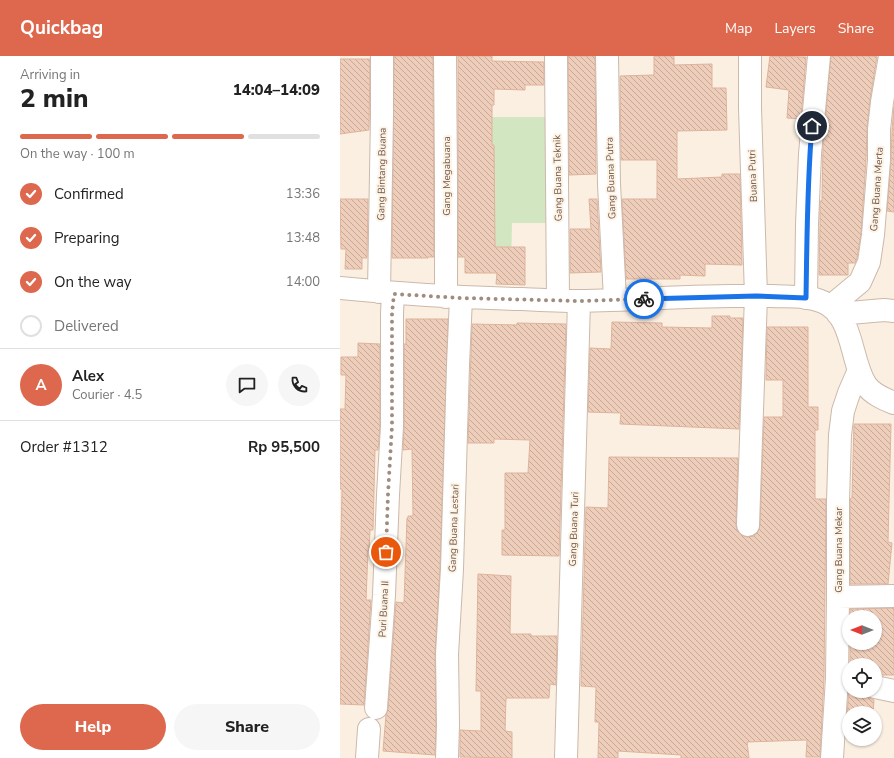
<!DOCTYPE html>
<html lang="en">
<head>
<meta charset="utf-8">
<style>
	body { margin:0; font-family:"Nunito Sans",sans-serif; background:#f6f6f6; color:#222; height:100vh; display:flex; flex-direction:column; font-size:15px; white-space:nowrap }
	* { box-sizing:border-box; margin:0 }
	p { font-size:13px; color:#767676 }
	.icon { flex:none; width:22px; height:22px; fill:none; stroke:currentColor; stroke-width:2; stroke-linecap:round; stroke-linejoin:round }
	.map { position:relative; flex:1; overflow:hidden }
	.details { display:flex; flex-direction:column; background:#fff; width:340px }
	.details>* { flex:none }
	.needle { width:26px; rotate:270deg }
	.controls { position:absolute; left:502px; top:554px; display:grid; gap:8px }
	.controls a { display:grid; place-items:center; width:40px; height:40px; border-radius:50%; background:#fff; box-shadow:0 1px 3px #0004; font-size:20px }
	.pin { position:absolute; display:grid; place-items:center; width:34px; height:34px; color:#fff; margin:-17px; border:2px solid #fff; border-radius:50%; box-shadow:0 1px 4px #0007 }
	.courier { position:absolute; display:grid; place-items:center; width:40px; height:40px; margin:-20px; border:3px solid #1a73e8; border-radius:50%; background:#fff; color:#222; box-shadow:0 1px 5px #0007 }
	.headline em { font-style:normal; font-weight:800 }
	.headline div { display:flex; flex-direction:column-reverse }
	.headline { display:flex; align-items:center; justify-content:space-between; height:68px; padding:0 20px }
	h1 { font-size:26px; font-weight:800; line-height:30px }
	.bar { display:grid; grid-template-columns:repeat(4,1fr); gap:6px 4px; align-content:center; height:48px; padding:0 20px }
	.bar i { height:5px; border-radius:3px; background:#e0e0e0 }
	.bar .on { background:#dd684d }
	.bar p { grid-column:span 4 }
	.line { display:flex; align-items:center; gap:10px; padding:0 20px; border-top:1px solid #e0e0e0 }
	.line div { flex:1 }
	.round { display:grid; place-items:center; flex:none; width:42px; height:42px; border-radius:21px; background:#f6f6f6 }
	ol { padding:0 20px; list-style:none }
	li { display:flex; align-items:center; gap:12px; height:44px }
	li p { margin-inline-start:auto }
	li .icon { padding:4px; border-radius:50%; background:#dd684d; color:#fff; stroke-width:4 }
	li:last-child { color:#767676 }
	li i { width:22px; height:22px; border:2px solid #e0e0e0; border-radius:50% }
	.primary-button { display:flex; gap:8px; margin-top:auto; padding:8px 20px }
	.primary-button a { flex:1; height:46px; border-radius:24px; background:#dd684d; color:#fff; font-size:16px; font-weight:800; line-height:46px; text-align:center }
	.primary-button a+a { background:#f6f6f6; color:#222 }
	header { display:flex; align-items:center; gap:24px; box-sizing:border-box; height:56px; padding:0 20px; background:#dd684d; color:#fff }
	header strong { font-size:19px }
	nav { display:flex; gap:22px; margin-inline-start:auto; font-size:14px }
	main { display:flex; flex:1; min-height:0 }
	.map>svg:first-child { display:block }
	.green { fill:#d1e6c1 }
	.building { fill:url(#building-back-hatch); stroke:#dfb39c }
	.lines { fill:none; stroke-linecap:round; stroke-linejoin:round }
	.minor-casing { stroke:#ccb9ab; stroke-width:24 }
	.minor { stroke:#fff; stroke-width:22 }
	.done { stroke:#a08c7f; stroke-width:4; stroke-dasharray:0 7.2 }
	.route { stroke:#1a73e8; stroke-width:5 }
	.labels { text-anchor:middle; stroke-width:4; stroke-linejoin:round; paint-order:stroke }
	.street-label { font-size:10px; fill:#6f564a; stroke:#fef4e6 }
</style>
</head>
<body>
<header>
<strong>Quickbag</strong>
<nav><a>Map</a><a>Layers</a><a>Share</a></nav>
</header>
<main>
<section class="details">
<div class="headline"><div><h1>2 min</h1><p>Arriving in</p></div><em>14:04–14:09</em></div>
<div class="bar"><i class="on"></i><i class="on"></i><i class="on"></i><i></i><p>On the way · 100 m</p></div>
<ol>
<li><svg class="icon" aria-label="check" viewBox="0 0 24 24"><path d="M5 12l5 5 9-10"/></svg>Confirmed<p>13:36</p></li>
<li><svg class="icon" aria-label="check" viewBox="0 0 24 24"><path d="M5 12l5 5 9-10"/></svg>Preparing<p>13:48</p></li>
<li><svg class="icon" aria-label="check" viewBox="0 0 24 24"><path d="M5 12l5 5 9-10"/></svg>On the way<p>14:00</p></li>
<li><i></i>Delivered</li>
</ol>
<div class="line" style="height:72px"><b class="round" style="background:#dd684d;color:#fff">A</b><div><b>Alex</b><p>Courier · 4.5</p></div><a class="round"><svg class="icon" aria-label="chat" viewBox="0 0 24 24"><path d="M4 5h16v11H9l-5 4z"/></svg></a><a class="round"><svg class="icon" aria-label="phone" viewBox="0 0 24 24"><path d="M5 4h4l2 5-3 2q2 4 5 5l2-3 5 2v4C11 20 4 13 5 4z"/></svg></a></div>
<div class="line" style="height:52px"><div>Order #1312</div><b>Rp 95,500</b></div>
<div class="primary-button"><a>Help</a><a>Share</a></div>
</section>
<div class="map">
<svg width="554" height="702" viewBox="0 0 554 702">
	<defs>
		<pattern id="building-back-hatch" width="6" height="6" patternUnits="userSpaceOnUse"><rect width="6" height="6" fill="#eecdba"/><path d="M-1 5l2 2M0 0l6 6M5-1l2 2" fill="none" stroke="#c5a999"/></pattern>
	</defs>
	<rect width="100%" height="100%" fill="#faefe1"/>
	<path class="green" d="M146 61H209L211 167H172L171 215H143L140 165 104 164 103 144H146Z"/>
	<path class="building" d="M54 0H93L94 201H88V202H52Z
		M118 0H152V5L204 6V29H185V34L154 33V49H152V89H154L155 191H185V229L156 228 157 217H125V201H118Z
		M228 0H255L256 118 229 119Z
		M314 0H334V9L372 8V32H386L387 74 337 75V123L382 121V118H400L402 209 365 208V220L340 219V223H286L282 143H317V104H281L280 20 314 19Z
		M430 0 466 1 461 63 447 62 449 34 426 31Z
		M491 0H537L530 44 527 72 526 104 521 178 517 202 515 207H508V219H479L480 168V145H482L483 88Z
		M0 3H30L29 74 0 78Z
		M554 51V156L547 155 551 105 552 74Z
		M0 143H28L27 202H22V213H5L6 193H1Z
		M249 143H257L261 216 230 217V173H251Z
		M372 260H390V262H403L399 373 280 368 281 357 248 356 250 292 271 293 272 266 322 267V271L372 272Z
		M66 263H108L100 512 95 597 96 669 95 699 43 695 46 659 48 653 56 546 64 547 67 462H68V460H73L72 393 63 394 64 370V288H66Z
		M177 267 226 268 219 500 162 499V474H165V417H188L190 384 154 383V387H128L132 268 177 269Z
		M427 271H468V351H478V374H475V443H486L484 622 480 701H466L467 684 407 686 409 702H341V699L278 695V702H258L259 666H255L256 631 241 630 246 451 268 452 269 401 398 402 396 469 397 474 401 479 407 481 414 480 418 476 420 469 424 361H443V324H426Z
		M18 287 40 288V370L38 394H35L33 474H30L29 494H28L26 544H31L24 649 0 648 1 593H0V483H1L2 433H0V353H5L6 319H1V301H18Z
		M514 368H551L548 486 552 487 548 528H510V445L511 442H512Z
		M138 518 171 520 170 578H191V580H217L216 629 210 628 209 642H166L165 675 172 676V702L120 701V674L141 675V635H136Z
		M554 552V619H535V609H510V587H535V561H510V553Z
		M509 630V635H523L527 641 534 644 533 657H509V676H506Z"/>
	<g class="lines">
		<defs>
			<path id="minor" d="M105 0 106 123V241
				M216 0 218 244
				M267 0 269 128 275 243
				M0 232C61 238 121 242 182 243 201 244 221 245 240 245 304 244 368 238 432 240 449 241 467 239 483 246 514 259 510 305 526 329 532 338 544 343 554 347
				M39 236 42 58V0
				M466 242 467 168 470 98 479 0
				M491 250 520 226 529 206 533 179 539 104V73L542 46 550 0
				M498 258 544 254 554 255
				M408 469 416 240 410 52V0
				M498 541 554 540
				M535 631 554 635
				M36 652 44 539 48 439 52 370V257L53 238
				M27 702 29 673
				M107 702 108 669 107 598 112 513 118 309 121 242
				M226 702 239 245
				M492 702 497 622 498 541V445L500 379 503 355 509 337 519 314"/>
		</defs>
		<use href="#minor" class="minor-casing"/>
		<use href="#minor" class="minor"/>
	</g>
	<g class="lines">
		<path class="done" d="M46 496 48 438 52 370V257L54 238 121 242 239 245 304 243"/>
		<path class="route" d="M304 243 416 240 466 242C467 184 467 127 472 70"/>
	</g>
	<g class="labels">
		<g class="street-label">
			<text transform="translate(41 118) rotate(-89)" y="4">Gang Bintang Buana</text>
			<text transform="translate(106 120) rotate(-90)" y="4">Gang Megabuana</text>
			<text transform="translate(412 120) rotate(-92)" y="4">Buana Putri</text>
			<text transform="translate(217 122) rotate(-91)" y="4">Gang Buana Teknik</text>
			<text transform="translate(270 122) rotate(-92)" y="4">Gang Buana Putra</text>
			<text transform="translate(536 133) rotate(-86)" y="4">Gang Buana Merta</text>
			<text transform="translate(113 472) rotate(-88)" y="4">Gang Buana Lestari</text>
			<text transform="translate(233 473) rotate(-88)" y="4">Gang Buana Turi</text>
			<text transform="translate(498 494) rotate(-90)" y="4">Gang Buana Mekar</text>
			<text transform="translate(43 553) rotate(-87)" y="4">Puri Buana II</text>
		</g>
	</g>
</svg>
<div class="controls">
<a><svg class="needle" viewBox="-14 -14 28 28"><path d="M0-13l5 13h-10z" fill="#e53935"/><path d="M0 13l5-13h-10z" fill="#767676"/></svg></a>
<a><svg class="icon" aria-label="locate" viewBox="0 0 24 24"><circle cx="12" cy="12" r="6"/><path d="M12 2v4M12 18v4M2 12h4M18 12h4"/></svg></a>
<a><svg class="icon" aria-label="layers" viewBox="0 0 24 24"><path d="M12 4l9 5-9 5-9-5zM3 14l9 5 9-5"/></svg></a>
</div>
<div class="pin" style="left:46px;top:496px;background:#ea580c"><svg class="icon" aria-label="bag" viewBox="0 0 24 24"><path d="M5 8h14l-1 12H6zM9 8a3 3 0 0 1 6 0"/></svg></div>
<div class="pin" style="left:472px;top:70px;background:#1f2937"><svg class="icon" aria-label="home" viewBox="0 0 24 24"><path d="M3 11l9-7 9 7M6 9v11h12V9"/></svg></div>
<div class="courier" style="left:304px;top:243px"><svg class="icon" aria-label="bike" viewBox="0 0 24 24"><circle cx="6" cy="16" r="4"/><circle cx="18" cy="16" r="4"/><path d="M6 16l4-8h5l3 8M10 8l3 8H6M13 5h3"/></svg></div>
</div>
</main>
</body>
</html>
